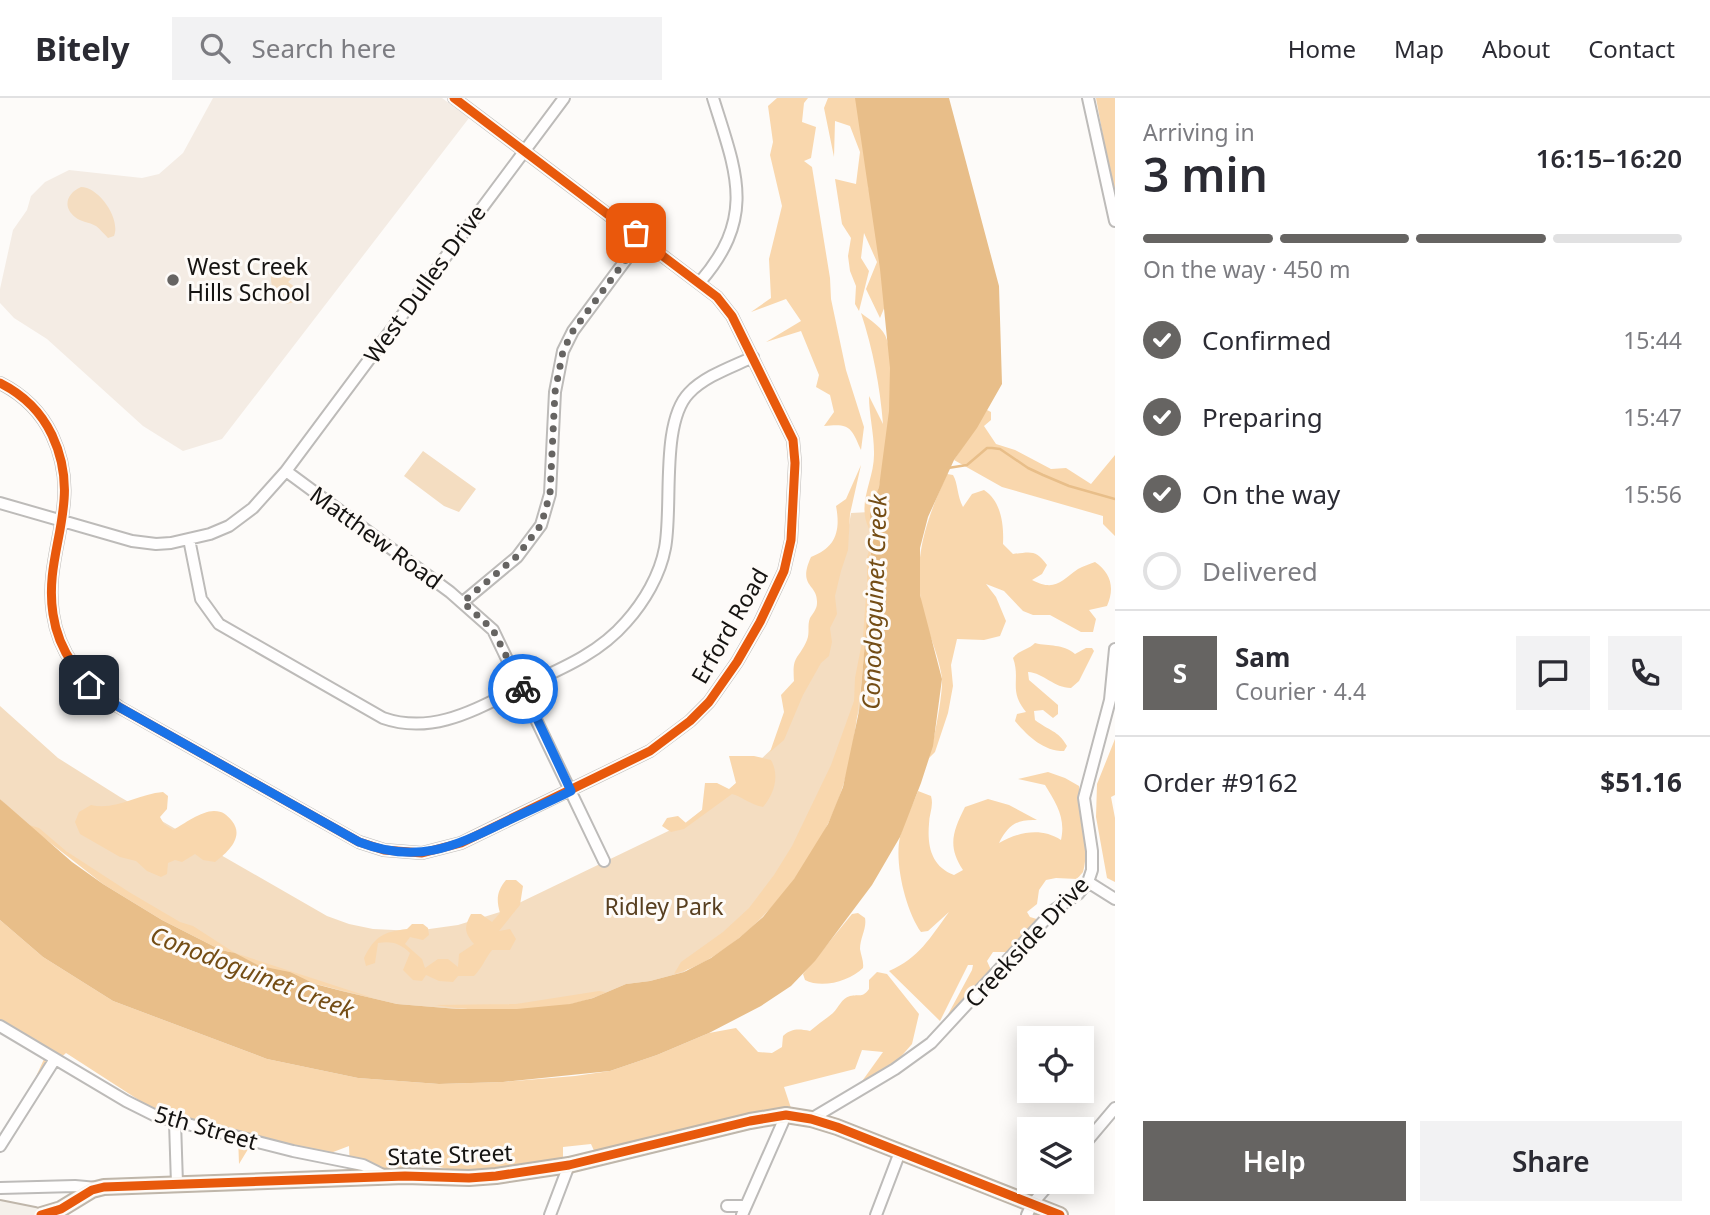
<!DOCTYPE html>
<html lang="en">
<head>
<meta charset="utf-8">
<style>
	body { margin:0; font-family:"Noto Sans",sans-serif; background:#f2f2f3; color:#2b2b33; height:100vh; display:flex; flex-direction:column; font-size:26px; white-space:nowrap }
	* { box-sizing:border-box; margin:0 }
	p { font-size:23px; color:#7c7c81 }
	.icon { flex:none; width:38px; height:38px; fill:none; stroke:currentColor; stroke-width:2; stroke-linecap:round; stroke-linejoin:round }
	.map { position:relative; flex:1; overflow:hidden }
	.drawer { display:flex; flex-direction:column; background:#fff; width:595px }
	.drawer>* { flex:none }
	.buttons { position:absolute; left:1017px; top:928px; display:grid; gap:14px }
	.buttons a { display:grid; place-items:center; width:77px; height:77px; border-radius:0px; background:#fff; box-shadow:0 4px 18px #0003; font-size:35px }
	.pin { position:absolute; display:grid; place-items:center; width:60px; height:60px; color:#fff; margin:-30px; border-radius:14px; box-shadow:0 4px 10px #0006 }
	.courier { position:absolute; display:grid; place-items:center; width:70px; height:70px; margin:-35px; border:5px solid #1a73e8; border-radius:50%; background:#fff; color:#222; box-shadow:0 2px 9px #0007 }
	.head em { font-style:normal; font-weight:600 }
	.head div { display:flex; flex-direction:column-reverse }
	.head { display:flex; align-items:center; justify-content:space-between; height:119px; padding:0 28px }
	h1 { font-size:46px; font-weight:600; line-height:52px }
	.bar { display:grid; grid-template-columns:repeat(4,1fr); gap:10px 7px; align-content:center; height:84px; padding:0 28px }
	.bar i { height:9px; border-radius:5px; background:#e1e1e2 }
	.bar .on { background:#666462 }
	.bar p { grid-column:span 4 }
	.line { display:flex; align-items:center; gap:18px; padding:0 28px; border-top:2px solid #e1e1e2 }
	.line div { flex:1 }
	.round { display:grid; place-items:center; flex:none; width:74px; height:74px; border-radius:0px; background:#f2f2f3 }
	ol { padding:0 28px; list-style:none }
	li { display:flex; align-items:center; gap:21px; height:77px }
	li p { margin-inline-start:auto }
	li .icon { padding:7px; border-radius:50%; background:#666462; color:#fff; stroke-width:4 }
	li:last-child { color:#7c7c81 }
	li i { width:38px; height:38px; border:4px solid #e1e1e2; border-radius:50% }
	.primary-button { display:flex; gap:14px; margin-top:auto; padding:14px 28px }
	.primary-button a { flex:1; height:80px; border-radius:0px; background:#666462; color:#fff; font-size:28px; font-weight:600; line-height:80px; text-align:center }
	.primary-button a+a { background:#f2f2f3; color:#2b2b33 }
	header { display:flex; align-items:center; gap:42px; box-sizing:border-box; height:98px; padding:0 35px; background:#fff; border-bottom:2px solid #e1e1e2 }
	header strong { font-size:33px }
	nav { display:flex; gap:38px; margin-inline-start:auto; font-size:24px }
	.search { width:490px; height:63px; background:#f2f2f3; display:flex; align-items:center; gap:18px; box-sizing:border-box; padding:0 24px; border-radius:0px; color:#7c7c81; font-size:26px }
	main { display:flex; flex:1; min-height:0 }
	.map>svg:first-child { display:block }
	.built { fill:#f4ece4 }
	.green { fill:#f4ddc1 }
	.forest { fill:#f9d7ad }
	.water { fill:#e8be89 }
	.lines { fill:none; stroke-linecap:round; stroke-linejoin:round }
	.stream { stroke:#e8be89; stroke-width:2.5 }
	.minor-casing { stroke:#bdbbb9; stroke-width:14 }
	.major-casing { stroke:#bfb6aa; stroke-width:18 }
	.minor { stroke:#fffefe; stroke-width:10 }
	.major { stroke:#f4f0ea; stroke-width:14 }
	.cycleway-casing { stroke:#fefbf8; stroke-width:13 }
	.cycleway { stroke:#e8590c; stroke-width:9 }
	.done { stroke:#666462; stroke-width:7; stroke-dasharray:0 12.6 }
	.route { stroke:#1a73e8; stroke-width:9 }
	.poi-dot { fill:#666462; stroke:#fefbf8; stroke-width:2.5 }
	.labels { text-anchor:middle; stroke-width:6; stroke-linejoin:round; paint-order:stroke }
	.poi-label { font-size:23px; fill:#151311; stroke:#fefbf8; text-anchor:start }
	.street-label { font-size:23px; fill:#151311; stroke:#fefbf8 }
	.park-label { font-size:23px; fill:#583f20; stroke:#fefbf8 }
	.water-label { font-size:24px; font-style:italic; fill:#744d15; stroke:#fefbf8 }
</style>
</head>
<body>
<header>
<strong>Bitely</strong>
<div class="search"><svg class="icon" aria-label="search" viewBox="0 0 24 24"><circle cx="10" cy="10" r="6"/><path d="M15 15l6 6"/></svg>Search here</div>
<nav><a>Home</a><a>Map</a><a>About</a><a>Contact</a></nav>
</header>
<main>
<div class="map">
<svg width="1115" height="1117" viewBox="0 0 1115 1117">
	<rect width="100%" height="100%" fill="#fdfbf9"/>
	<path class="built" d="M213 0H442L469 20 222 341 183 353 143 328 47 241 14 220 0 205V191L13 132 27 112 31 98 45 84 69 72 142 80 159 76 183 55Z"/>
	<path class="green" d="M81 89C99 89 121 121 114 138L108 140C104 136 100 131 96 128 89 124 81 124 75 119 62 109 67 95 81 89Z
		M290 164 296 168 298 174 288 184 295 189 298 198 295 204 286 206C275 199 266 183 274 170Z
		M423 353 476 391 459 414 444 408 404 378Z
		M870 414 871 476 859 613 812 754 684 874 650 883 626 886 593 900 458 911 397 906 342 893 260 868 172 826 26 726 0 701V608L58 660 120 699 327 818 349 826 373 831 415 833 458 827 500 814 685 725 731 690 781 642 846 445 851 415Z"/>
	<path class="forest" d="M777 0H808L804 5 802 24 816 29 811 60 804 63 812 69 830 180 831 201 846 272 864 329 861 352C851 329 850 325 824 328L834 314 830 297 816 289 819 277 801 233 766 244 801 223 786 201 751 214 771 200 769 161 782 108 770 57 773 44 768 8Z
		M828 0H864L875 77 868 89 886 137 888 201 880 220 866 191 877 164 864 135 861 160 869 173 859 213 855 206 856 188 850 173 848 158 851 140 842 126 835 81 856 86 860 54 850 28 835 23 834 59 824 10Z
		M1096 0H1115V104Z
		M861 215C870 222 884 230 887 242 896 272 887 358 879 389 876 405 870 414 869 431 856 404 875 382 874 354 874 335 869 317 869 298L883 326C880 288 873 252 861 215Z
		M987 312 991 314V322L984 328 996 346 1015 352 1051 371 1066 370 1091 386 1115 357V438L1103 426V418L1002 389 954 362Z
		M861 367 850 416 848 452 841 473 835 498 837 516 830 530 832 544 829 558 821 565 803 597 784 642 770 654 784 614 781 597 794 583C792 556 798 563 807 542 810 535 807 527 810 520 813 515 817 511 817 505 818 485 797 490 811 459 835 450 841 434 836 408L846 401Z
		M947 376 953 377C958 385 957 398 963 409L972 396 984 392C1001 403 1004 426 1003 446L1013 456C1030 454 1036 451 1047 467L1042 476 1032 482C1055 494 1061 483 1078 471 1083 468 1090 466 1095 464 1111 475 1115 490 1107 508L1089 512 1096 521 1093 534H1081L1050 517H1033L1023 513 1004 493 986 486 996 499 1006 523 1000 538 984 542 957 541 951 567 953 588 948 615 935 654 929 660C934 642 943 597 942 580 938 551 922 524 920 496 915 451 929 416 947 376Z
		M870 450C872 486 868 521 864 557 859 601 856 645 843 688 827 740 791 793 751 830 729 849 702 869 674 876L681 864 723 834 749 810 774 777 792 748 831 667 854 603 855 580 863 539 867 483V459Z
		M1035 545C1050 549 1062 545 1075 556L1086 550H1092L1094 553 1079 583 1071 590C1054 590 1044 575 1028 574L1029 582 1058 607V616L1053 620 1043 612 1034 613 1035 622C1049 633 1058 632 1067 648L1064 653C1043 653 1028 638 1015 623L1017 616 1026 614C1008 592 1021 582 1013 560 1019 552 1028 552 1035 545Z
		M1115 641V697L1111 699 1115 720V784L1107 780 1096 719 1097 686Z
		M729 658H754L771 662C780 678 774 696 763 709 751 707 743 699 732 696L684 731 671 734 662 728 667 720 678 718 686 725 702 712 705 685H717L729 691 736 685Z
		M1048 674 1065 680 1079 688C1080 715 1090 750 1083 774L1077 781 1056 780 1046 782 1039 792 1037 806 1027 814 1030 819 1040 822 1013 854H993L987 863 991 872 959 916 945 922 972 872 973 867H968L940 923 889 873C919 860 930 840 949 814L928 833 921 834C906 813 894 765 900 739 904 724 912 708 918 693L931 698C934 708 929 716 929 726 927 749 932 769 954 777L963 772C947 748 953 733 965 709L988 701 1009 707 1037 722C1017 721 1008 727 999 745 1019 734 1041 729 1061 742 1066 720 1056 705 1045 687L1018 681Z
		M163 694 168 698 167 711 160 719 164 726 173 732C184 726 201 713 214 713 223 713 227 717 232 723 245 739 227 755 215 764L203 762 195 756 182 764 175 762 168 765 167 776 161 779 147 773 136 763 120 759 80 736 75 724 79 714 91 707C115 713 138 696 163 694Z
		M26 726 39 730 66 753 129 794 180 824 193 828 235 855 373 900 315 886 290 874 260 868 235 855 221 852 162 822 103 786Z
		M506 782H516L523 788 520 807 499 833 510 831 516 841 510 852H492C485 861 482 870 474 878H458L453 884 439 883 426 877 422 883 413 882 403 872 410 855C400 845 391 843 378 845L375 865 366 868 364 860C375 838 383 834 407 831L412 826H423L428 830 429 837 423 842 410 839 405 846 422 861 425 870 438 861H448L458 869 459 856 474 846C464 834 464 829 471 816H481L492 824 500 815C496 801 497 793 506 782Z
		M858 815 865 820C867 831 860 839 860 851 861 858 864 863 863 870 850 883 822 891 805 882L803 876 852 816Z
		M0 822 43 859 113 903 267 961 358 980 439 986 503 984 575 978 610 973 657 957 709 935 736 930 758 954 772 955 782 949 783 938C792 930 799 931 810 933 818 926 826 921 833 915 839 909 841 901 850 898 859 896 863 900 869 891V882L877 874 887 876 919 916 912 946 898 962 860 986 883 954 862 952 855 971 784 989 791 1010 596 1057 591 1046 563 1049V1064L469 1076 435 1068 350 1072 349 1048 320 1059 256 1038 239 1066 238 1038 162 1017 66 955 34 983 49 950 0 922Z
		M599 893 606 894C562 917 484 915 435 907L516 906Z"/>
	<path class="water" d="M855 0H949L999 188 1002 286 977 330 954 362 928 419 920 450V497L942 581 933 648 921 685 900 739 872 787 815 863 791 888 761 908 709 935 657 957 610 973 503 984 439 986 358 980 267 961 113 903 43 859 0 822V701L72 764 103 786 162 822 221 852 235 855 260 868 290 874 315 886 342 893 397 906 458 911H517L570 906 593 900 626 886 650 883 684 874 711 860 739 840 763 819 794 781 828 726 843 689 859 613 871 476 870 414 879 389 889 313 890 270 880 171Z"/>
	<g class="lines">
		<path class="stream" d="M948 370 967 367 987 350H992L1000 351 1028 370 1043 377 1069 388 1115 401"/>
		<defs>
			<path id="minor" d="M1088 0 1115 123
				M700 184C757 118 736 74 713 0
				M0 285C22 296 41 314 52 337 84 405 43 452 53 516 59 558 85 587 119 609L359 744 384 752 422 755 461 745 650 653 690 623 709 604 737 564 760 524 784 473 791 442 795 365 793 342 732 218 717 199 454 0
				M286 373 450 494 493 532 604 763
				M0 405 132 443 156 446 171 445 210 436 229 428 253 410 286 373 564 0
				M189 441 201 501 219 526 383 620C429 636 469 615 509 595 550 575 595 560 626 524 644 504 660 477 665 450 673 409 660 325 689 295 705 278 732 269 753 259
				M463 504 517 459 541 427 550 396 555 294 563 253 573 233 642 140
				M1088 784 1115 801
				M0 928 126 1003 156 1018 293 1053 363 1067 385 1078
				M811 1021 895 971 931 945 1054 812 1078 796 1088 784 1092 772V753L1084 700 1110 602 1115 551
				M175 1024 177 1086
				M0 1048 55 961
				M1082 1049 1115 1010
				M0 1090 75 1088 97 1090
				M727 1108H746
				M550 1117 569 1067
				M742 1117 786 1017
				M876 1117 900 1054
				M1027 1117 1032 1106 1052 1083"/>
			<path id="major" d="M0 1110 35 1117
				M41 1117 61 1111 92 1092 104 1089 405 1078 469 1080 496 1078 569 1067 750 1023 786 1017 811 1021 837 1029 1060 1117"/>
		</defs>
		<use href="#minor" class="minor-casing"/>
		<use href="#major" class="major-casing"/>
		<use href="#minor" class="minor"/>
		<use href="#major" class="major"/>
		<defs>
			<path id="cycleway" d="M0 285C22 296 41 314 52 337 84 405 43 452 53 516 59 558 85 587 119 609L359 744 384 752 422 755 461 745 650 653 690 623 709 604 737 564 760 524 784 473 791 442 795 365 793 342 732 218 717 199 454 0
				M41 1117 61 1111 92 1092 104 1089 405 1078 469 1080 496 1078 569 1067 750 1023 786 1017 811 1021 837 1029 1060 1117"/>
		</defs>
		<use href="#cycleway" class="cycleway-casing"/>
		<use href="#cycleway" class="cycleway"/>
	</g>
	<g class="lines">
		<path class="done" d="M523 591 493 532 463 504 517 458 541 427 550 396 555 294 563 253 573 233 642 140 636 135"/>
		<path class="route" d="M89 587 119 609 359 744C416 766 452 750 503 725 526 714 549 704 571 693L523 591"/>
	</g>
	<circle class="poi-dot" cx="173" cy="182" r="7"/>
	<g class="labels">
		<g class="poi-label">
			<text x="187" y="177">West Creek<tspan x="187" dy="26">Hills School</tspan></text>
		</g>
		<g class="street-label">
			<text transform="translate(425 186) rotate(-54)" y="8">West Dulles Drive</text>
			<text transform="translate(376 440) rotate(36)" y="8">Matthew Road</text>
			<text transform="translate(730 528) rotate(-60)" y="8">Erford Road</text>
			<text transform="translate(1027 844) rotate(-47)" y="8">Creekside Drive</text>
			<text transform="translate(206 1030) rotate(16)" y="8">5th Street</text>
			<text transform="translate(450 1057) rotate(-2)" y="8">State Street</text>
		</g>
		<g class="park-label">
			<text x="664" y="817">Ridley Park</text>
		</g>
		<g class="water-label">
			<text transform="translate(875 504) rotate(-88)" y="8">Conodoguinet Creek</text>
			<text transform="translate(252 875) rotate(21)" y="8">Conodoguinet Creek</text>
		</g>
	</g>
</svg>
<div class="buttons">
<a><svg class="icon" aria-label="locate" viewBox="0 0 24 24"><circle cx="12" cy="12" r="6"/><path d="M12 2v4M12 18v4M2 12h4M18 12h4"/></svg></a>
<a><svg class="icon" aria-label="layers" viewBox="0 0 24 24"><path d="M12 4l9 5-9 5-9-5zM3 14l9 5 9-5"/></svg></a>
</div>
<div class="pin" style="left:636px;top:135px;background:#ea580c"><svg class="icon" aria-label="bag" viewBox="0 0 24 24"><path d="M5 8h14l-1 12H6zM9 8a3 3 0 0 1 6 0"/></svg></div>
<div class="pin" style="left:89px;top:587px;background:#1f2937"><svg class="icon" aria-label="home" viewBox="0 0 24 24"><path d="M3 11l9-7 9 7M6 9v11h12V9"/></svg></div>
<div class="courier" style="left:523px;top:591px"><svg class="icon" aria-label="bike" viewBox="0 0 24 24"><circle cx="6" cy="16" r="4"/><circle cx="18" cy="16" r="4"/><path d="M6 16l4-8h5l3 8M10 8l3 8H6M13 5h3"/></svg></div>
</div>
<section class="drawer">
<div class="head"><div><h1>3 min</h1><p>Arriving in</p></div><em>16:15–16:20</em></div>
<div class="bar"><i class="on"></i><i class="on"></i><i class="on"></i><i></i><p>On the way · 450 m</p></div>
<ol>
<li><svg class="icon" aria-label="check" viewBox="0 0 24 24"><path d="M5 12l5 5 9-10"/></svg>Confirmed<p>15:44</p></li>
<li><svg class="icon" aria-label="check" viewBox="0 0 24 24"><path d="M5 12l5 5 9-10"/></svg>Preparing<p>15:47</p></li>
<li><svg class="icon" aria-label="check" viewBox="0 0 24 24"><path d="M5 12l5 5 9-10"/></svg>On the way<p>15:56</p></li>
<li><i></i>Delivered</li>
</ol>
<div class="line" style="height:126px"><b class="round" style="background:#666462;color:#fff">S</b><div><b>Sam</b><p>Courier · 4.4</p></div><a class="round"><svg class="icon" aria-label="chat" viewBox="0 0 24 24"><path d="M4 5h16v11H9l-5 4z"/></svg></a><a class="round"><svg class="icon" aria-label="phone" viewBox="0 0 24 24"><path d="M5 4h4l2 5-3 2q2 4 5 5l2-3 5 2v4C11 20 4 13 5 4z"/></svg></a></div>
<div class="line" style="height:91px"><div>Order #9162</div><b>$51.16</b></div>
<div class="primary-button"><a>Help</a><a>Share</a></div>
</section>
</main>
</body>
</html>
